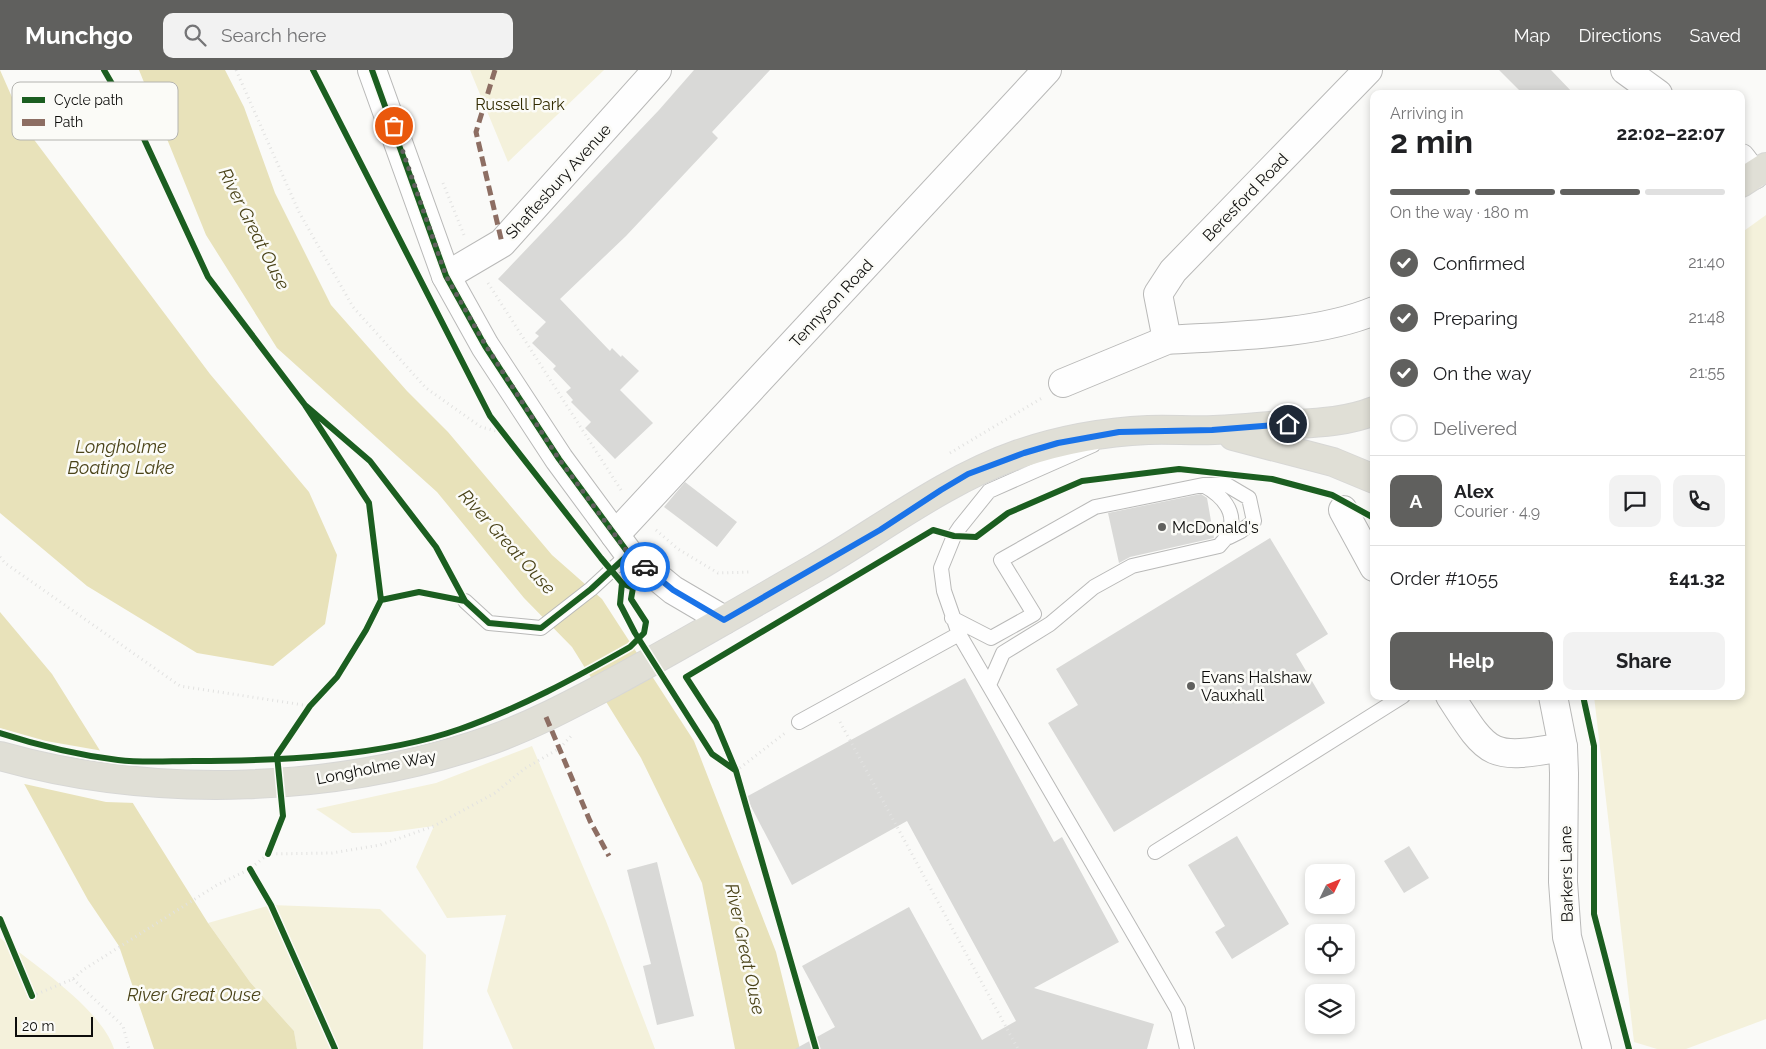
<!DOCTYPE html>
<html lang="en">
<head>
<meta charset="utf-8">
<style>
	body { margin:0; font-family:Raleway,sans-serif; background:#f2f2f2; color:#202124; height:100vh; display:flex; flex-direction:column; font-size:19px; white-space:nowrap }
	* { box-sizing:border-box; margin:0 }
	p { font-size:16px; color:#757577 }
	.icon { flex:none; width:28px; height:28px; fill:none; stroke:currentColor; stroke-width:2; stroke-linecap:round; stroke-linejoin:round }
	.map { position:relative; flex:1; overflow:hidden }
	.side { position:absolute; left:1370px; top:20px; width:375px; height:610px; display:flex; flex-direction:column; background:#fff; border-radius:10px; box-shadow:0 2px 8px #0003 }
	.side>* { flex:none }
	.needle { width:32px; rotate:47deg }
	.tools { position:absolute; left:1305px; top:794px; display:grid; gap:10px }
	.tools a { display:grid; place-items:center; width:50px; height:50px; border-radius:10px; background:#fff; box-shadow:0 2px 8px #0003; font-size:25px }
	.scale { position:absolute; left:15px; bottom:12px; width:78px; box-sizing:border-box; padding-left:5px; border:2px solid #0d0d0b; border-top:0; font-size:14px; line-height:18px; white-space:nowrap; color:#0d0d0b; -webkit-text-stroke:4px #fbfbf7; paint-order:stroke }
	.pin { position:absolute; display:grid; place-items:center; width:42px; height:42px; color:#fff; margin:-21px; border:2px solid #fff; border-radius:50%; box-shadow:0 1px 5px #0007 }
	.courier { position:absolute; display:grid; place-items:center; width:50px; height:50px; margin:-25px; border:4px solid #1a73e8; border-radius:50%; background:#fff; color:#222; box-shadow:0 1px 6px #0007 }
	.headline em { font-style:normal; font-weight:700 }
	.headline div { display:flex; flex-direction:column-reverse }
	.headline { display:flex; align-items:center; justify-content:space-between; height:85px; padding:0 20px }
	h1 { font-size:32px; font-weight:700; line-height:38px }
	.bar { display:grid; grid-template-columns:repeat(4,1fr); gap:8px 5px; align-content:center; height:60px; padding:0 20px }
	.bar i { height:6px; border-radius:4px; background:#e0e0e0 }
	.bar .active { background:#60605e }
	.bar p { grid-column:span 4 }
	.line { display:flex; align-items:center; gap:12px; padding:0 20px; border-top:1px solid #e0e0e0 }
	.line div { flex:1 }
	.round { display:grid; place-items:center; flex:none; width:52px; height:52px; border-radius:10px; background:#f2f2f2 }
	ol { padding:0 20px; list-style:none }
	li { display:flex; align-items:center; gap:15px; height:55px }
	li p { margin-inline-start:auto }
	li .icon { padding:5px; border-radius:50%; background:#60605e; color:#fff; stroke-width:4 }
	li:last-child { color:#757577 }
	li i { width:28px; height:28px; border:2px solid #e0e0e0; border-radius:50% }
	.button { display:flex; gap:10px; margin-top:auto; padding:10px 20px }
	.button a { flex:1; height:58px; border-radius:10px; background:#60605e; color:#fff; font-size:20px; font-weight:700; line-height:58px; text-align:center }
	.button a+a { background:#f2f2f2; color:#202124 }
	header { display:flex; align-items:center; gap:30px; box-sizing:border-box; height:70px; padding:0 25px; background:#60605e; color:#fff }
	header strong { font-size:24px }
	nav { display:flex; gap:28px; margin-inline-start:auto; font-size:18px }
	.search { width:350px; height:45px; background:#f2f2f2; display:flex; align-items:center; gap:12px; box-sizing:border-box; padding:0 18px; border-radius:10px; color:#757577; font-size:19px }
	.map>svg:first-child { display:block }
	.green { fill:#f4f1db }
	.water { fill:#e8e2ba }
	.pier { fill:#fafaf8 }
	.building { fill:#d9d9d7 }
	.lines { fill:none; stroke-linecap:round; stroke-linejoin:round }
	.service-casing { stroke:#b9b9b8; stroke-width:16 }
	.minor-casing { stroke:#b9b9b8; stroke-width:30 }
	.tertiary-casing { stroke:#b9b9b8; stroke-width:30 }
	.primary-casing { stroke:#d7d7d5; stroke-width:30 }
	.path { stroke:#e2e2e1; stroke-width:3; stroke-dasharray:1 4; stroke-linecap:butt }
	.service { stroke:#fefefe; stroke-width:14 }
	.minor { stroke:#fefefe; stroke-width:28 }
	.tertiary { stroke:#fefefe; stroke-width:28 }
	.primary { stroke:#e0dfd6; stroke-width:28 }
	.quiet { stroke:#8d6e63; stroke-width:5; stroke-dasharray:10 5; stroke-linecap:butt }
	.cycleway-casing { stroke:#fbfbf7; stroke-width:9 }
	.cycleway { stroke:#1b5e20; stroke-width:6 }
	.done { stroke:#60605e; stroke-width:5; stroke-dasharray:0 9 }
	.route { stroke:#1a73e8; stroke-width:6 }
	.poi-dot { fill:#60605e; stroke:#fbfbf7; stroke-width:2 }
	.labels { text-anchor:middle; stroke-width:5; stroke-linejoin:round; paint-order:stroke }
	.park-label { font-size:16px; fill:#322b00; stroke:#fbfbf7 }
	.street-label { font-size:16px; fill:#0d0d0b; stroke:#fbfbf7 }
	.poi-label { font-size:16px; fill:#0d0d0b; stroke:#fbfbf7; text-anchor:start }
	.water-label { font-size:18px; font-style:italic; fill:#4a4318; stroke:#fbfbf7 }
	.key { fill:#fbfbf7; stroke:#b4b4b0; stroke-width:1 }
	.key-label { font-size:14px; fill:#0d0d0b }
</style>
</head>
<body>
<header>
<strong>Munchgo</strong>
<div class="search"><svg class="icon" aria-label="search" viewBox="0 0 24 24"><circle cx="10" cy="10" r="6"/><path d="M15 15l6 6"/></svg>Search here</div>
<nav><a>Map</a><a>Directions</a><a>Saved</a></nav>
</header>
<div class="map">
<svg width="1766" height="979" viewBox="0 0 1766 979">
	<rect width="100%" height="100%" fill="#fafaf8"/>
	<path class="green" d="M470 0H604L508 92Z
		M1766 145V949L1686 979H1657L1634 972 1594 626H1741V163Z
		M532 676 606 851 655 979H513L487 921 506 845 447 848 416 797 434 756 390 762 352 763 316 739 436 713Z
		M271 835 380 839 426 885 423 979H297L294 961 250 912 208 853Z
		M0 868C33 893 102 940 114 979H0Z"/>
	<path class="water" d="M0 0 26 59 210 304 309 422 337 485 325 554 273 596 197 583 87 516 0 443Z
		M139 0H225L244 37 275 123 331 235 407 321 448 362 552 485 602 529 694 671 776 882 800 979H735L702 813 641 688 572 577 524 528 437 422 277 278 206 165Z
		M0 542 52 604 208 853 250 912 294 961 297 979H154L119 876 88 830 22 710 0 681Z"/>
	<path class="pier" d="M0 658 46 671 103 681 136 733 106 732 20 713 0 685Z"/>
	<path class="building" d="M694 0H770L712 62 718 68 626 166 560 229 610 281 612 278 621 287 622 285 639 301 620 320 653 353 615 389 585 358 591 352 571 332 573 330 566 322 571 318 553 299 556 296 532 273 539 266 535 263 546 252 498 209 659 40Z
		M1499 0H1551L1574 24H1523Z
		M685 412 737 452 717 477 664 437Z
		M1201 424 1207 428 1214 468 1130 487 1119 493 1108 443Z
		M1270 468 1328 564 1296 584 1325 633 1114 762 1048 653 1078 635 1056 599Z
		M965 608 1054 772 1062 767 1119 872 1034 918 1154 954 1147 979H795L835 957 802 896 909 837 982 970 1016 951 907 751 792 815 746 727Z
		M1237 766 1289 854 1232 889 1215 862 1225 856 1188 795Z
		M1409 776 1429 808 1404 823 1384 791Z
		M657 792 694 946 657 955 643 896 651 894 627 800Z"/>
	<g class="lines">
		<defs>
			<path id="service" d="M1093 375 989 421 960 457 954 466 941 498 944 521 959 564 1178 940 1187 979
				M1204 415H1227L1249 428 1254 451 1241 461 1229 467
				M465 531 489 553 541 558 591 519 629 484
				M952 548 991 568 1034 544 1001 490 1095 437 1203 415C1229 429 1243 452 1219 476L1132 496 1094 517 1050 554 1003 583 989 615
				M799 652 959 564
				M1155 782 1403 626"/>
			<path id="minor" d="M1368 0 1173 201 1158 224 1167 270C1230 266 1316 265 1374 241
				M1625 0 1658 24
				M1741 88 1754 105
				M446 206 502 173 657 0
				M1063 313 1167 270
				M1343 440 1374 497
				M615 465 1047 0
				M1450 626C1489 687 1490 690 1563 677"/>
			<path id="tertiary" d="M372 0 446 206 485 276 559 389 629 484 673 520 724 550
				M1553 626 1563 677 1564 703 1563 812 1567 867 1597 979"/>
			<path id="primary" d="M1741 113 1766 97
				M1233 366 1333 392 1374 409
				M0 686C155 730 339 723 491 670 533 655 572 634 610 614 679 577 747 537 815 498 882 459 945 410 1019 384 1060 370 1104 362 1148 360 1170 359 1192 361 1214 360 1236 359 1258 357 1280 355 1311 353 1344 353 1374 341"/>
		</defs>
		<use href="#service" class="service-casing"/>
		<use href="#minor" class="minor-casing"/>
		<use href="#tertiary" class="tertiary-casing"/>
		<use href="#primary" class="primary-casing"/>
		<path class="path" d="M236 0 299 142 353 237 426 318 481 357 504 363
			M443 113 464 165
			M488 213 621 420
			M950 383 1042 328
			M656 460 678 479 718 503 751 502
			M0 487 5 493 180 616 310 636
			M840 652 1018 979
			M736 701 785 663
			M73 909 123 956 129 979
			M32 926 73 909 83 900 217 815 250 799 268 784 332 783 380 775 434 756 495 723 524 699 560 678 573 664"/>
		<use href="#service" class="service"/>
		<use href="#minor" class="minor"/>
		<use href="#tertiary" class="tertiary"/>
		<use href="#primary" class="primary"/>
		<path class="quiet" d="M495 0 476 62 502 173
			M546 647 590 751 609 786"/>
		<defs>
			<path id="cycleway" d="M104 0 144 69 208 207 305 335 369 433 381 530
				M305 335 370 391 436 477 465 531 489 553 541 558 591 519 629 484 559 389 485 276 446 206 372 0
				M622 513 620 534 635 563 712 684 735 700
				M1583 626 1594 676V844L1629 979
				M0 663C37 675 79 685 118 690 143 693 169 691 194 691 278 691 380 687 460 659 520 638 575 608 630 577L644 563 646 552 631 529 633 518 622 513 601 488 490 346 313 0
				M268 784 283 746 277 685 310 636 337 607 366 560 381 530 419 522 465 531
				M250 799 271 835 335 979
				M0 849 32 926
				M816 979 736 701 716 653 686 607 933 460 954 466 976 467 1008 443 1082 411 1179 399 1272 409 1332 425 1374 448"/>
		</defs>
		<use href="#cycleway" class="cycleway-casing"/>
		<use href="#cycleway" class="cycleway"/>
	</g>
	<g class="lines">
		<path class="done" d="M394 56 446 206 486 276 559 389 629 484 645 497"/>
		<path class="route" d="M645 497 673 520 724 550 880 460 941 420 968 404 1024 383 1058 373 1119 362 1212 360 1288 354"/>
	</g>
	<g class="poi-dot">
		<circle cx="1162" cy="457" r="5"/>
		<circle cx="1191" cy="616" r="5"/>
	</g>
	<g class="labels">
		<g class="park-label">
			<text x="520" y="40">Russell Park</text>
		</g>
		<g class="street-label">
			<text transform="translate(558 111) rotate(-48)" y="6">Shaftesbury Avenue</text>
			<text transform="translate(1245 127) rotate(-46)" y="6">Beresford Road</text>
			<text transform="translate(831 233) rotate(-47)" y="6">Tennyson Road</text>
			<text transform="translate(376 697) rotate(-11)" y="6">Longholme Way</text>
			<text transform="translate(1566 804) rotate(-91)" y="6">Barkers Lane</text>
		</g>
		<g class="poi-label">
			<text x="1172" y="463">McDonald's</text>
			<text x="1201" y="613">Evans Halshaw<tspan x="1201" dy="18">Vauxhall</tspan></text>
		</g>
		<g class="water-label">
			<text transform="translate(254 159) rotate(63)" y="6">River Great Ouse</text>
			<text x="121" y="383">Longholme<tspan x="121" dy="21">Boating Lake</tspan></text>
			<text transform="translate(507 472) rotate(48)" y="6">River Great Ouse</text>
			<text transform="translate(745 879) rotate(78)" y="6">River Great Ouse</text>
			<text x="194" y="931">River Great Ouse</text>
		</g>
	</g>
	<rect x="12" y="12" width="166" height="58" rx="8" class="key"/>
	<rect x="22" y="27" width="23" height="6" fill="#1b5e20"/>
	<rect x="22" y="49" width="23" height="7" fill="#8d6e63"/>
	<g class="key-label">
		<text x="54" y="35">Cycle path</text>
		<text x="54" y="57">Path</text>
	</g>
</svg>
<div class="tools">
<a><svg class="needle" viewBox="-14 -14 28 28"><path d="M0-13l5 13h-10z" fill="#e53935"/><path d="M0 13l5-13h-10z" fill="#757577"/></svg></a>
<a><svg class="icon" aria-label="locate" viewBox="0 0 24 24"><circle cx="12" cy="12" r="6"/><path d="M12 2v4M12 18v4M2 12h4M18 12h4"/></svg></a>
<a><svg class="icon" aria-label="layers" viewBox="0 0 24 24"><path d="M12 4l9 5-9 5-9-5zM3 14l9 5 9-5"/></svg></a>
</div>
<div class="scale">20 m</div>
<div class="pin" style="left:394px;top:56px;background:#ea580c"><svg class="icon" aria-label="bag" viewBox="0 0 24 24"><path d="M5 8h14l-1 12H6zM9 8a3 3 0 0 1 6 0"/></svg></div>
<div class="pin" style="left:1288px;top:354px;background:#1f2937"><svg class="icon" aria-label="home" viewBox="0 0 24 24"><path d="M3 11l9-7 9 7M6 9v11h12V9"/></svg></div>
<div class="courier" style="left:645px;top:497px"><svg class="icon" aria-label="car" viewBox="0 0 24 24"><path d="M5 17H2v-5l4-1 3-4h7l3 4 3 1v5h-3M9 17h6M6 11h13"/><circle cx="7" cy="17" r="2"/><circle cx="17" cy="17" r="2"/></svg></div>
<section class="side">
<div class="headline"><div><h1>2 min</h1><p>Arriving in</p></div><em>22:02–22:07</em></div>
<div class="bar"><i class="active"></i><i class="active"></i><i class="active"></i><i></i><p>On the way · 180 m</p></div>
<ol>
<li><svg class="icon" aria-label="check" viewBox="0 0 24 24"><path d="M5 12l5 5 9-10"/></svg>Confirmed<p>21:40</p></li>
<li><svg class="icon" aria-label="check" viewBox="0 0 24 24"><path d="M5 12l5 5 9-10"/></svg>Preparing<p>21:48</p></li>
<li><svg class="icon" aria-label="check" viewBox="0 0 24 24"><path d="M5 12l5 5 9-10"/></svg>On the way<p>21:55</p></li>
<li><i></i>Delivered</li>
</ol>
<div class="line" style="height:90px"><b class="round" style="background:#60605e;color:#fff">A</b><div><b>Alex</b><p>Courier · 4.9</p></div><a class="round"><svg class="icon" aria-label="chat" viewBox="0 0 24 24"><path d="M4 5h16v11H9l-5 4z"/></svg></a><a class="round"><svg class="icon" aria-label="phone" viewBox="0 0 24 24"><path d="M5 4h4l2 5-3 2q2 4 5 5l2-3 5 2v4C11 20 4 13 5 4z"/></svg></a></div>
<div class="line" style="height:65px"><div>Order #1055</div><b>£41.32</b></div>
<div class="button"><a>Help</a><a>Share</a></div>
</section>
</div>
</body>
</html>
